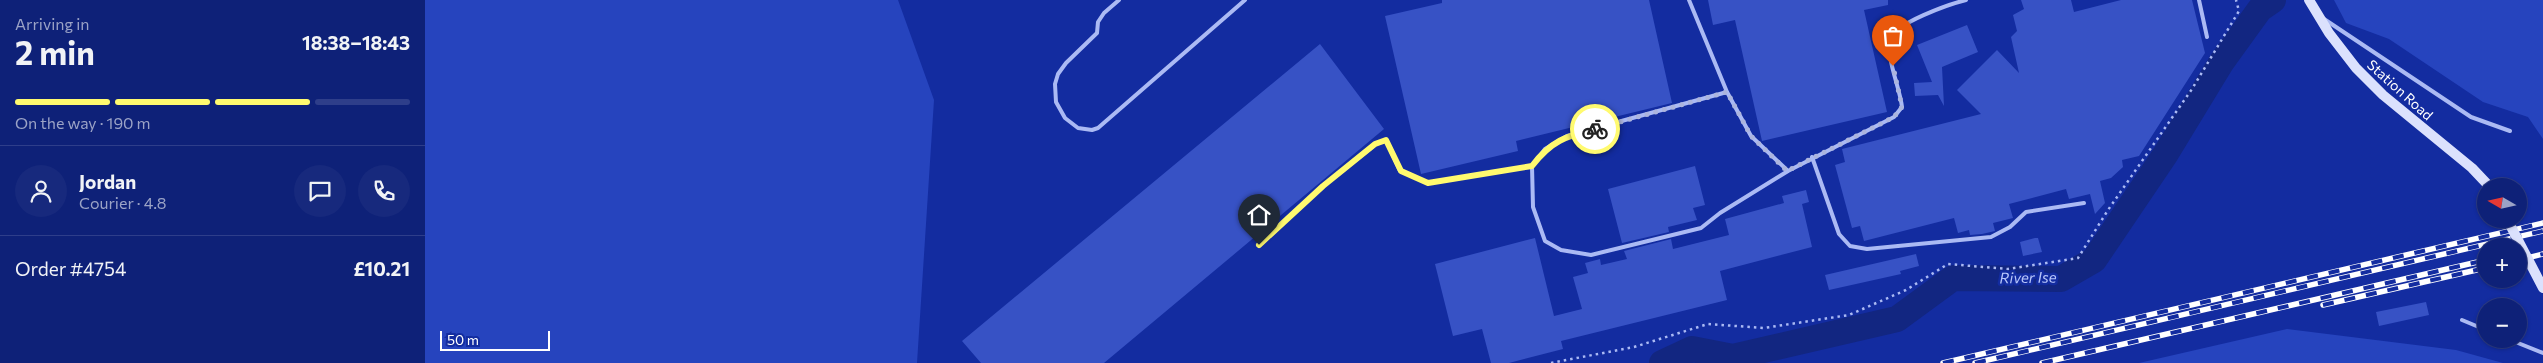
<!DOCTYPE html>
<html lang="en">
<head>
<meta charset="utf-8">
<style>
	body { margin:0; font-family:Commissioner,sans-serif; background:#17297d; color:#f1f3f6; height:100vh; display:flex; flex-direction:column; font-size:19px; white-space:nowrap }
	* { box-sizing:border-box; margin:0 }
	p { font-size:16px; color:#9ba3c6 }
	.icon { flex:none; width:28px; height:28px; fill:none; stroke:currentColor; stroke-width:2; stroke-linecap:round; stroke-linejoin:round }
	.map { position:relative; flex:1; overflow:hidden }
	.drawer { display:flex; flex-direction:column; background:#0e2178; width:425px }
	.drawer>* { flex:none }
	.needle { width:32px; rotate:279deg }
	.controls { position:absolute; left:2052px; top:178px; display:grid; gap:10px }
	.controls a { display:grid; place-items:center; width:50px; height:50px; border-radius:50%; background:#0e2178; box-shadow:0 1px 4px #0004,0 0 0 1px #2e3e8a; font-size:25px }
	.scale { position:absolute; left:15px; bottom:12px; width:110px; box-sizing:border-box; padding-left:5px; border:2px solid #fff; border-top:0; font-size:14px; line-height:18px; white-space:nowrap; color:#fff; -webkit-text-stroke:4px #132ca0; paint-order:stroke }
	.pin { position:absolute; display:grid; place-items:center; width:42px; height:42px; color:#fff; margin:-51px -21px; border-radius:50% 50% 50% 0; rotate:-45deg; box-shadow:0 0 5px #0007 }
	.pin .icon { rotate:45deg }
	.courier { position:absolute; display:grid; place-items:center; width:50px; height:50px; margin:-25px; border:4px solid #fffa6f; border-radius:50%; background:#fff; color:#222; box-shadow:0 1px 6px #0007 }
	.headline em { font-style:normal; font-weight:700 }
	.headline div { display:flex; flex-direction:column-reverse }
	.headline { display:flex; align-items:center; justify-content:space-between; height:85px; padding:0 15px }
	h1 { font-size:32px; font-weight:700; line-height:38px }
	.bar { display:grid; grid-template-columns:repeat(4,1fr); gap:8px 5px; align-content:center; height:60px; padding:0 15px }
	.bar i { height:6px; border-radius:4px; background:#2e3e8a }
	.bar .active { background:#fffa6f }
	.bar p { grid-column:span 4 }
	.line { display:flex; align-items:center; gap:12px; padding:0 15px; border-top:1px solid #2e3e8a }
	.line div { flex:1 }
	.round { display:grid; place-items:center; flex:none; width:52px; height:52px; border-radius:26px; background:#17297d }
	main { display:flex; flex:1; min-height:0 }
	.map>svg:first-child { display:block }
	.green { fill:#2644be }
	.lines { fill:none; stroke-linecap:round; stroke-linejoin:round }
	.river { stroke:#122681; stroke-width:26 }
	.building { fill:#3752c5 }
	.path { stroke:#abbaf4; stroke-width:2.5; stroke-dasharray:2.5 4; stroke-linecap:butt }
	.lane { stroke:#abbaf4; stroke-width:4 }
	.secondary { stroke:#dbe1fd; stroke-width:10 }
	.rail-casing { stroke:#fff; stroke-width:5.5 }
	.rail { stroke:#132ca0; stroke-width:4; stroke-dasharray:11; stroke-linecap:butt }
	.secondary-bridge { stroke:#dbe1fd; stroke-width:10 }
	.done { stroke:#acb5de; stroke-width:5; stroke-dasharray:0 9 }
	.route { stroke:#fffa6f; stroke-width:6 }
	.labels { text-anchor:middle; stroke-width:5; stroke-linejoin:round; paint-order:stroke }
	.street-label { font-size:14px; fill:#fff; stroke:#132ca0 }
	.water-label { font-size:15px; font-style:italic; fill:#b8c6fb; stroke:#132ca0 }
</style>
</head>
<body>
<main>
<section class="drawer">
<div class="headline"><div><h1>2 min</h1><p>Arriving in</p></div><em>18:38–18:43</em></div>
<div class="bar"><i class="active"></i><i class="active"></i><i class="active"></i><i></i><p>On the way · 190 m</p></div>
<div class="line" style="height:90px"><a class="round"><svg class="icon" aria-label="person" viewBox="0 0 24 24"><circle cx="12" cy="8" r="4"/><path d="M4 21q1-7 8-7t8 7"/></svg></a><div><b>Jordan</b><p>Courier · 4.8</p></div><a class="round"><svg class="icon" aria-label="chat" viewBox="0 0 24 24"><path d="M4 5h16v11H9l-5 4z"/></svg></a><a class="round"><svg class="icon" aria-label="phone" viewBox="0 0 24 24"><path d="M5 4h4l2 5-3 2q2 4 5 5l2-3 5 2v4C11 20 4 13 5 4z"/></svg></a></div>
<div class="line" style="height:65px"><div>Order #4754</div><b>£10.21</b></div>
</section>
<div class="map">
<svg width="2118" height="363" viewBox="0 0 2118 363">
	<rect width="100%" height="100%" fill="#132ca0"/>
	<path class="green" d="M0 0H473L509 100 492 363H0Z
		M1909 0H2118V139L2103 117 2058 102 1964 39 1921 23Z
		M1862 329 2031 350 2078 363H1714Z"/>
	<g class="lines">
		<path class="river" d="M1237 363 1267 349 1308 357 1472 319 1528 278 1636 279 1669 260 1740 155 1796 63 1835 9 1848 0"/>
	</g>
	<path class="building" d="M1017 0H1224L1247 103 1091 141 1093 151 996 174 960 16 1017 3Z
		M1283 0H1463V5L1439 10 1462 112 1337 141 1310 20 1288 25Z
		M1596 0H1646L1649 12 1696 0H1767L1780 53 1714 156 1697 160 1698 167 1686 178 1675 181 1680 203 1670 214 1665 194 1644 199 1641 189 1584 204 1588 218 1568 223 1570 231 1557 234 1545 235 1544 230 1533 233 1529 218 1439 241 1435 226 1427 228 1410 165 1420 162 1417 149 1556 114 1532 90 1572 50 1594 73 1586 37 1592 31 1588 15 1599 9Z
		M1542 25 1553 52 1517 67 1519 106 1513 95 1490 96 1489 83 1507 82 1492 45Z
		M895 44 959 129 679 363H556L537 341Z
		M1270 166 1280 205 1268 208 1272 220 1243 227 1244 232 1197 243 1183 189Z
		M1381 190 1384 202 1377 204 1387 247 1295 271 1302 300 1136 341 1138 349 1084 363H1066L1057 329 1028 336 1010 264 1110 238 1129 316 1157 309 1148 277 1163 273 1160 263 1175 259 1176 265 1202 259 1199 251 1246 239 1248 249 1304 235 1300 219 1359 203 1357 196Z
		M1610 238H1613L1617 252 1598 256 1595 242Z
		M1491 254 1494 266 1475 271 1476 274 1404 290 1400 275Z
		M2001 302 2004 315 1954 326 1951 312Z"/>
	<g class="lines">
		<path class="path" d="M1126 363 1209 347 1283 324 1339 328 1424 315 1481 290 1523 264 1583 269 1653 258 1683 210 1767 89 1814 11 1811 0"/>
		<path class="lane" d="M694 0 679 13 673 22 672 33 641 63 633 74 630 84 631 102 640 118 653 128 667 130 673 128 820 0
			M1264 0 1302 92 1326 136 1363 171
			M1774 0 1782 37
			M1899 19 2046 117 2085 131
			M1302 92 1142 136 1120 149 1107 166 1108 207 1120 241 1136 250 1166 255 1276 228 1295 213 1363 171 1469 117 1477 107C1475 88 1461 58 1465 40 1469 23 1525 4 1541 0
			M1387 157 1414 234 1425 246 1442 249 1566 237 1585 227 1601 212 1659 203
			M834 245 898 186 951 144 961 140 975 171 1003 183 1107 166
			M2037 320 2061 330
			M2083 339 2118 353"/>
		<path class="secondary" d="M1884 0 1904 33 1931 68 1958 95 2047 168 2064 186"/>
		<defs>
			<path id="rail" d="M2094 260 2118 254
				M1898 305 2056 269
				M1518 363 2118 223
				M1550 363 2118 231
				M1617 363 2061 260"/>
		</defs>
		<use href="#rail" class="rail-casing"/>
		<use href="#rail" class="rail"/>
		<path class="secondary-bridge" d="M2082 219 2118 288"/>
	</g>
	<g class="lines">
		<path class="done" d="M1170 129 1302 92 1326 136 1362 171 1469 117 1477 107 1468 66"/>
		<path class="route" d="M834 245 898 186 950 144 961 140 976 171 1003 183 1107 166C1126 141 1141 136 1170 129"/>
	</g>
	<g class="labels">
		<g class="street-label">
			<text transform="translate(1975 90) rotate(42)" y="5">Station Road</text>
		</g>
		<g class="water-label">
			<text transform="translate(1603 278) rotate(-1)" y="5">River Ise</text>
		</g>
	</g>
</svg>
<div class="controls">
<a><svg class="needle" viewBox="-14 -14 28 28"><path d="M0-13l5 13h-10z" fill="#e53935"/><path d="M0 13l5-13h-10z" fill="#9ba3c6"/></svg></a>
<a>+</a>
<a>−</a>
</div>
<div class="scale">50 m</div>
<div class="pin" style="left:1468px;top:66px;background:#ea580c"><svg class="icon" aria-label="bag" viewBox="0 0 24 24"><path d="M5 8h14l-1 12H6zM9 8a3 3 0 0 1 6 0"/></svg></div>
<div class="pin" style="left:834px;top:245px;background:#1f2937"><svg class="icon" aria-label="home" viewBox="0 0 24 24"><path d="M3 11l9-7 9 7M6 9v11h12V9"/></svg></div>
<div class="courier" style="left:1170px;top:129px"><svg class="icon" aria-label="bike" viewBox="0 0 24 24"><circle cx="6" cy="16" r="4"/><circle cx="18" cy="16" r="4"/><path d="M6 16l4-8h5l3 8M10 8l3 8H6M13 5h3"/></svg></div>
</div>
</main>
</body>
</html>
